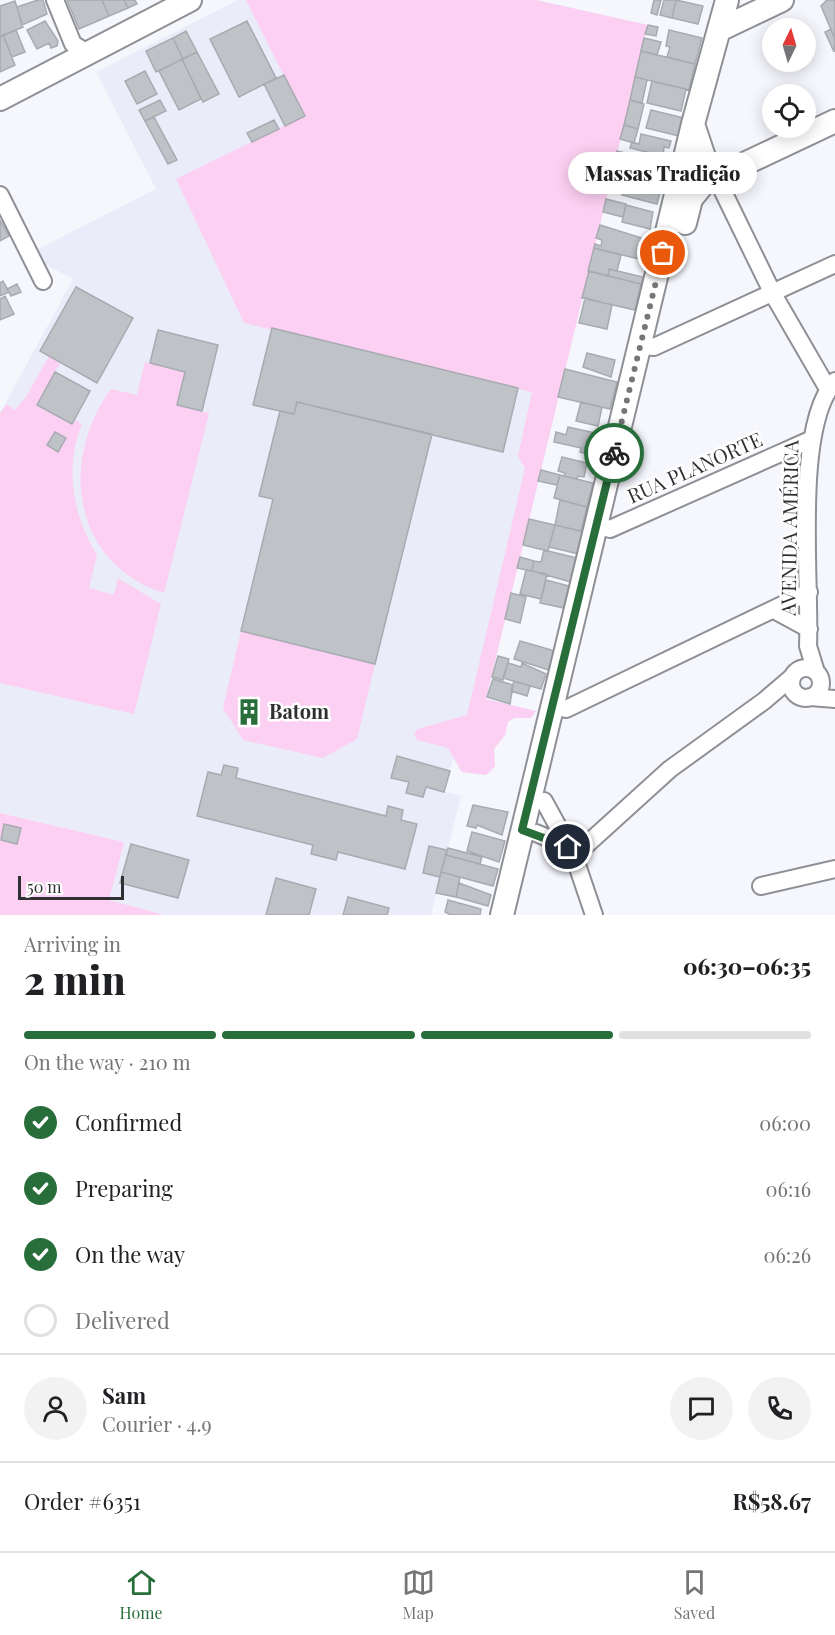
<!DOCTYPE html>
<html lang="en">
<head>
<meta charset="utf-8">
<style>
	body { margin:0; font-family:"Playfair Display",serif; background:#f2f2f2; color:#202124; height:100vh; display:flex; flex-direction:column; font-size:22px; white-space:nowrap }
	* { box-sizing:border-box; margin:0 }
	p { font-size:20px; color:#757577 }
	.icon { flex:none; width:33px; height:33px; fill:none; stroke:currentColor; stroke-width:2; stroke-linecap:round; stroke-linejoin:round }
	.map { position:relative; height:915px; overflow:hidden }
	.side { display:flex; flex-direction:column; background:#fff; flex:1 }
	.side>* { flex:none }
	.needle { width:39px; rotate:5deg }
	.buttons { position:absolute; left:762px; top:18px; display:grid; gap:12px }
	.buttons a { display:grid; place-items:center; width:54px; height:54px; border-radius:50%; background:#fff; box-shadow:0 3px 15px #0003; font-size:30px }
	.scale { position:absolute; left:18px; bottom:15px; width:106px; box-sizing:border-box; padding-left:6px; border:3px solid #2f3032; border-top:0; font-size:16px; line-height:21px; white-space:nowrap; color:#2f3032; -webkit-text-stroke:4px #fff; paint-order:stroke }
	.pin { position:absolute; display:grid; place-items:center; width:51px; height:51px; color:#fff; margin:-26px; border:3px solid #fff; border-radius:50%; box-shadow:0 2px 6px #0007 }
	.courier { position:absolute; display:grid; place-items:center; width:60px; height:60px; margin:-30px; border:4px solid #286e3b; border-radius:50%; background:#fff; color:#222; box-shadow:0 2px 8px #0007 }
	.bubble { position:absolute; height:42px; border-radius:21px; background:#fff; box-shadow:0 3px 15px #0003; font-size:20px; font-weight:800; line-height:42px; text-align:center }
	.head em { font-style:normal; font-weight:800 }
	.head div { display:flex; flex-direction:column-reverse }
	.head { display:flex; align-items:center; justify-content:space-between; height:102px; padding:0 24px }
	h1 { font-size:39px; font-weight:800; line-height:45px }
	.bar { display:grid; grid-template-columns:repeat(4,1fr); gap:9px 6px; align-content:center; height:72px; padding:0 24px }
	.bar i { height:8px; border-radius:4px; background:#e0e0e0 }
	.bar .active { background:#286e3b }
	.bar p { grid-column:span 4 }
	.line { display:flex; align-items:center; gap:15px; padding:0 24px; border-top:2px solid #e0e0e0 }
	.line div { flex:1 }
	.round { display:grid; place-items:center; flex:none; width:63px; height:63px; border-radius:32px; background:#f2f2f2 }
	ol { padding:0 24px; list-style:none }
	li { display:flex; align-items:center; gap:18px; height:66px }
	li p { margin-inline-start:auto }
	li .icon { padding:6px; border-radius:50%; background:#286e3b; color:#fff; stroke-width:4 }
	li:last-child { color:#757577 }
	li i { width:33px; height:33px; border:3px solid #e0e0e0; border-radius:50% }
	.tab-bar { display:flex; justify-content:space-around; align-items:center; height:84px; border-top:2px solid #e0e0e0; background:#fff; font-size:16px; color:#757577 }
	.tab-bar a { display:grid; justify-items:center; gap:3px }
	.tab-bar .active { color:#286e3b }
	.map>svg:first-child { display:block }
	.built { fill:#eaecf9 }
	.green { fill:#fcd0f2 }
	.building { fill:#bfc3c8; stroke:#a7abb0; stroke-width:1.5 }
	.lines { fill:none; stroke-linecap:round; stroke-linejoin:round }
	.minor-casing { stroke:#8f9095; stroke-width:20 }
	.major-casing { stroke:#8f9095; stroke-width:26 }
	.minor { stroke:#fff; stroke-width:16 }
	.major { stroke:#fff; stroke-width:22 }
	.done { stroke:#757679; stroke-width:6; stroke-dasharray:0 10.8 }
	.route { stroke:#286e3b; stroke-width:8 }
	.labels { text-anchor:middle; stroke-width:5; stroke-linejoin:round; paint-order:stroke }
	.street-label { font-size:20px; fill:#2f3032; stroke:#fff }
	.poi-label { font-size:20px; font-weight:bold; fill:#2f3032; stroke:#fff; text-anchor:start }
</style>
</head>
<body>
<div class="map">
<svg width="835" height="915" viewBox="0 0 835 915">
	<rect width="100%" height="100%" fill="#f6f7fd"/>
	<path class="built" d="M238 0H536L648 25 486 699 536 711 531 718H514L508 722 505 735 494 749 495 766 490 773 481 775 462 772 453 759 444 791 461 796 431 915H165L108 900 124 842 0 813V413L73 279 46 265 38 249 156 189 96 72Z"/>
	<path class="green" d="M246 0H536L648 25 486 699 536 711 531 718H514L508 722 505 735 494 749 495 766 486 775 462 772 448 748 417 740 414 735 417 729 467 715 525 468 518 456 532 392 244 323 176 179 304 116Z
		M49 356 60 363 37 405 71 424 74 419 82 424C64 468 73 516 97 555L89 588 114 595 118 578 161 604 134 714 0 683V413L7 404 15 410 26 397Z
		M145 362 185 372 177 405 209 413 164 593C72 563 59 461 111 389L137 395Z
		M241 631 375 664 357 739 323 758 243 740 223 708Z
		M0 813 124 842 109 900 165 915H0Z"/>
	<path class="building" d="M38 0H43L47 14 22 25 17 7Z
		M67 0H102L109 16 79 29Z
		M102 0H124L128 8 109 16Z
		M124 0H135L137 4 128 8Z
		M654 0H661L657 15 651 13Z
		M664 0H676L672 18 660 15Z
		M676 0 703 6 698 24 672 18Z
		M835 0V39L821 6 827 0Z
		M15 1 23 27 0 37V6Z
		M45 21 58 41 57 46 51 48 49 43 37 49 27 30Z
		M247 21 276 78 239 97 210 39Z
		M648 25 658 27 656 36 645 34Z
		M831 29 835 39 834 52 825 32Z
		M16 30 25 52 12 57 3 35Z
		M669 30 702 38 695 64 667 57 670 47 666 46Z
		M186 31 197 52 183 59 173 38Z
		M3 35 15 65 0 72V37Z
		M173 38 183 59 156 72 146 51Z
		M644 38 661 42 657 55 641 51Z
		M641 51 695 64 689 90 635 77Z
		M197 52 219 94 203 102 182 59Z
		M182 59 201 99 179 110 159 71Z
		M145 71 157 94 137 104 125 81Z
		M284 75 305 116 285 126 264 84Z
		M635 77 647 80 642 103 630 100Z
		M652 81 686 89 681 111 647 103Z
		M160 100 166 111 145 121 139 110Z
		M630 100 644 104 638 129 624 125Z
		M651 110 684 118 679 136 646 128Z
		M154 117 177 160 168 164 145 121Z
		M274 120 279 129 252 142 247 133Z
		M624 125 638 129 634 143 620 139Z
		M641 134 671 141 669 148 664 147 663 156 630 148 632 142 639 144Z
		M617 151 642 157 637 177 612 173Z
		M626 177 662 185 657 204 622 195Z
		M606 199 626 204 623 217 603 212Z
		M626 205 653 212 650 229 622 222Z
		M0 220 9 236 0 241Z
		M600 225 648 240 643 260 594 248 595 244 601 246 602 240 596 238Z
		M594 248 621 255 617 271 609 269 608 276 588 271Z
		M609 269 643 277 641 284 608 276Z
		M589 271 641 284 635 310 582 298Z
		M3 281 9 292 0 296V283Z
		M17 284 21 292 11 296 7 289Z
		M76 287 133 318 97 383 40 351Z
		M5 296 14 314 0 320V299Z
		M585 298 612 305 607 329 579 323Z
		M272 328 518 388 503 452 297 402 294 414 253 405Z
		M158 330 218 345 202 411 177 405 185 372 150 363Z
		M587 353 615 360 611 377 583 367Z
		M565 369 617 382 610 409 558 397Z
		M55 372 90 391 72 424 37 405Z
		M297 402 432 434 375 664 241 631 273 499 259 496 280 411 294 414Z
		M581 402 602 407 598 426 576 421Z
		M568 427 595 433 590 455 580 452 581 448 554 442 556 432 566 435Z
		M55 432 66 438 58 452 47 445Z
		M562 457 587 463 584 477 578 476 577 479 564 476 565 473 558 471Z
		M541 470 560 475 557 485 538 481Z
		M560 475 593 483 587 507 554 498Z
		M560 500 587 507 581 531 555 525Z
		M529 519 555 525 548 551 523 545Z
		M555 525 584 532 579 554 549 547Z
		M544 550 577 558 571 582 532 571 534 561 541 562Z
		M520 557 534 561 532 571 517 568Z
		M526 570 547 574 541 599 520 594Z
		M546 580 569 586 564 608 540 603Z
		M511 593 526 597 520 623 505 619Z
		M520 641 555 651 549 670 514 659Z
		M498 656 509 659 503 680 492 677Z
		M508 663 521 667 522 663 546 674 541 689 503 678Z
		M493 679 513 685 510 704 487 697Z
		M514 681 530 686 527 696 511 691Z
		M242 713a7 7 0 1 1 14 0a7 7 0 1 1-14 0Z
		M397 756 450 771 444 792 426 787 423 797 406 793 409 782 391 778Z
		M224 765 238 768 236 778 386 816 388 806 403 810 401 820 417 824 405 869 338 852 336 860 311 854 313 845 197 816 208 772 221 775Z
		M473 805 508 812 502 835 477 825 476 828 467 826Z
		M4 824 21 828 17 844 1 840Z
		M472 832 505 841 499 862 467 851Z
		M131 844 189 860 178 898 120 883Z
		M429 846 447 850 440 877 423 873Z
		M448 848 482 857 480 864 446 855Z
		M446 855 498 869 493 886 441 872Z
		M441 872 460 877 456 897 436 893Z
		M276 878 316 889 309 915H266Z
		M459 883 491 895 488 906 456 897Z
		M348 897 389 908 387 915H343Z
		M448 900 481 909 480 915H451L445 912Z"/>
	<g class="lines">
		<defs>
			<path id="minor" d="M55 0 73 44 89 54
				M716 177 773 294 828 389
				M0 195 43 281
				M640 346 654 347 835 264
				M596 525 610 529 810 440
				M774 610 809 629
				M791 683a15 15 0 1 1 30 0a15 15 0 1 1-30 0Z
				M816 672 808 646C811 581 793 428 835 381
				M810 697 835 699
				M553 706 566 709 809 592
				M544 801 574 856 594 915
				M536 833 569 847
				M574 856 670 769 764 701 792 677
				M761 886 835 869"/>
			<path id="major" d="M719 30 782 0
				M0 99 190 0
				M694 127 704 157 716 177
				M685 223 691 199 704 183 835 121
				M502 915 693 124 727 0"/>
		</defs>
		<use href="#minor" class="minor-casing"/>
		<use href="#major" class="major-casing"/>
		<use href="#minor" class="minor"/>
		<use href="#major" class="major"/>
	</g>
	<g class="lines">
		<path class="done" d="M614 453 663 253"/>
		<path class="route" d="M568 847 522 830 614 453"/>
	</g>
	<defs>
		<symbol id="building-bare" viewBox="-9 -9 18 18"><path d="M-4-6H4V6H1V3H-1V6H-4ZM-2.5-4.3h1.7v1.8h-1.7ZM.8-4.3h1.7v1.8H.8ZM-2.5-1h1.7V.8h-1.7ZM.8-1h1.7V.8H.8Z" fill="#286e3b" stroke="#fff" stroke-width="2.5" paint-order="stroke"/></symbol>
	</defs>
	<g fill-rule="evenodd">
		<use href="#building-bare" x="230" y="693" width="38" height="38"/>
	</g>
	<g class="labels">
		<g class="street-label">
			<text transform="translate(695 468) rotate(-24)" y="7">RUA PLANORTE</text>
			<text transform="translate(790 528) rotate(-89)" y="7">AVENIDA AMÉRICA</text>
		</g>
		<g class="poi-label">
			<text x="269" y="719">Batom</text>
		</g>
	</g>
</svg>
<div class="buttons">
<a><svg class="needle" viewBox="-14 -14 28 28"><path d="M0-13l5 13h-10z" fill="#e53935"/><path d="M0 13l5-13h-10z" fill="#757577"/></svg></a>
<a><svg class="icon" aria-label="locate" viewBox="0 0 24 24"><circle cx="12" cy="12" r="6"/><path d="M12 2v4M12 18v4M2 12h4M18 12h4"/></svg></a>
</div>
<div class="scale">50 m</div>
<div class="pin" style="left:663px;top:253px;background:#ea580c"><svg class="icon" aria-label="bag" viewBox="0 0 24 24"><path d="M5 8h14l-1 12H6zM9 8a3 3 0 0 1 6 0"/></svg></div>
<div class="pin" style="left:568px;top:847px;background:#1f2937"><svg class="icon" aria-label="home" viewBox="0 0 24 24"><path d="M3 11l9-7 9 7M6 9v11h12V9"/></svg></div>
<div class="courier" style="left:614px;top:453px"><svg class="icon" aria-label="bike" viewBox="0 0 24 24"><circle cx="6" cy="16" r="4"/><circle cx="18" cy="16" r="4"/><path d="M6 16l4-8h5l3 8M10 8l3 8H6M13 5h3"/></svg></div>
<div class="bubble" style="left:568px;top:152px;width:189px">Massas Tradição</div>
</div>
<section class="side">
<div class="head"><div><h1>2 min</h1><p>Arriving in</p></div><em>06:30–06:35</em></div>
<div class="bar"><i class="active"></i><i class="active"></i><i class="active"></i><i></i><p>On the way · 210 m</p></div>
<ol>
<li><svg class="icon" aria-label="check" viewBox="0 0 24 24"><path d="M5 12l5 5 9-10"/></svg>Confirmed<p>06:00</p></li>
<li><svg class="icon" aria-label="check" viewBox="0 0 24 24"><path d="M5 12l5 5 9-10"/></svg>Preparing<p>06:16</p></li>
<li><svg class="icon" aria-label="check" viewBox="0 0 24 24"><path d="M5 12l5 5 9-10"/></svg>On the way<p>06:26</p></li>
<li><i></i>Delivered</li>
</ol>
<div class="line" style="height:108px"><a class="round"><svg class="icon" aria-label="person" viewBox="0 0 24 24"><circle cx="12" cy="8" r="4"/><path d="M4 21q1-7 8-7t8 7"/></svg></a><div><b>Sam</b><p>Courier · 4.9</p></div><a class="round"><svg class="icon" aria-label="chat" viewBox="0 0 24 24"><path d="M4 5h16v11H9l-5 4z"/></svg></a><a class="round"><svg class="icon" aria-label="phone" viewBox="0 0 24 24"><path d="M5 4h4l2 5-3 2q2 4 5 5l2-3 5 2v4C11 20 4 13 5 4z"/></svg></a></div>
<div class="line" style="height:78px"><div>Order #6351</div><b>R$58.67</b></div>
</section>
<nav class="tab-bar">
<a class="active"><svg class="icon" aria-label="home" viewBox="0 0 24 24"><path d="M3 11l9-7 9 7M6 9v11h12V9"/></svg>Home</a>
<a><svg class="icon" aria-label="map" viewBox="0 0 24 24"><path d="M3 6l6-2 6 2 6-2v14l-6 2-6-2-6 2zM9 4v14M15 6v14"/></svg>Map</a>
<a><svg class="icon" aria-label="saved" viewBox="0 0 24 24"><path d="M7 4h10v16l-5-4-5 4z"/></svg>Saved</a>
</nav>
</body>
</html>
